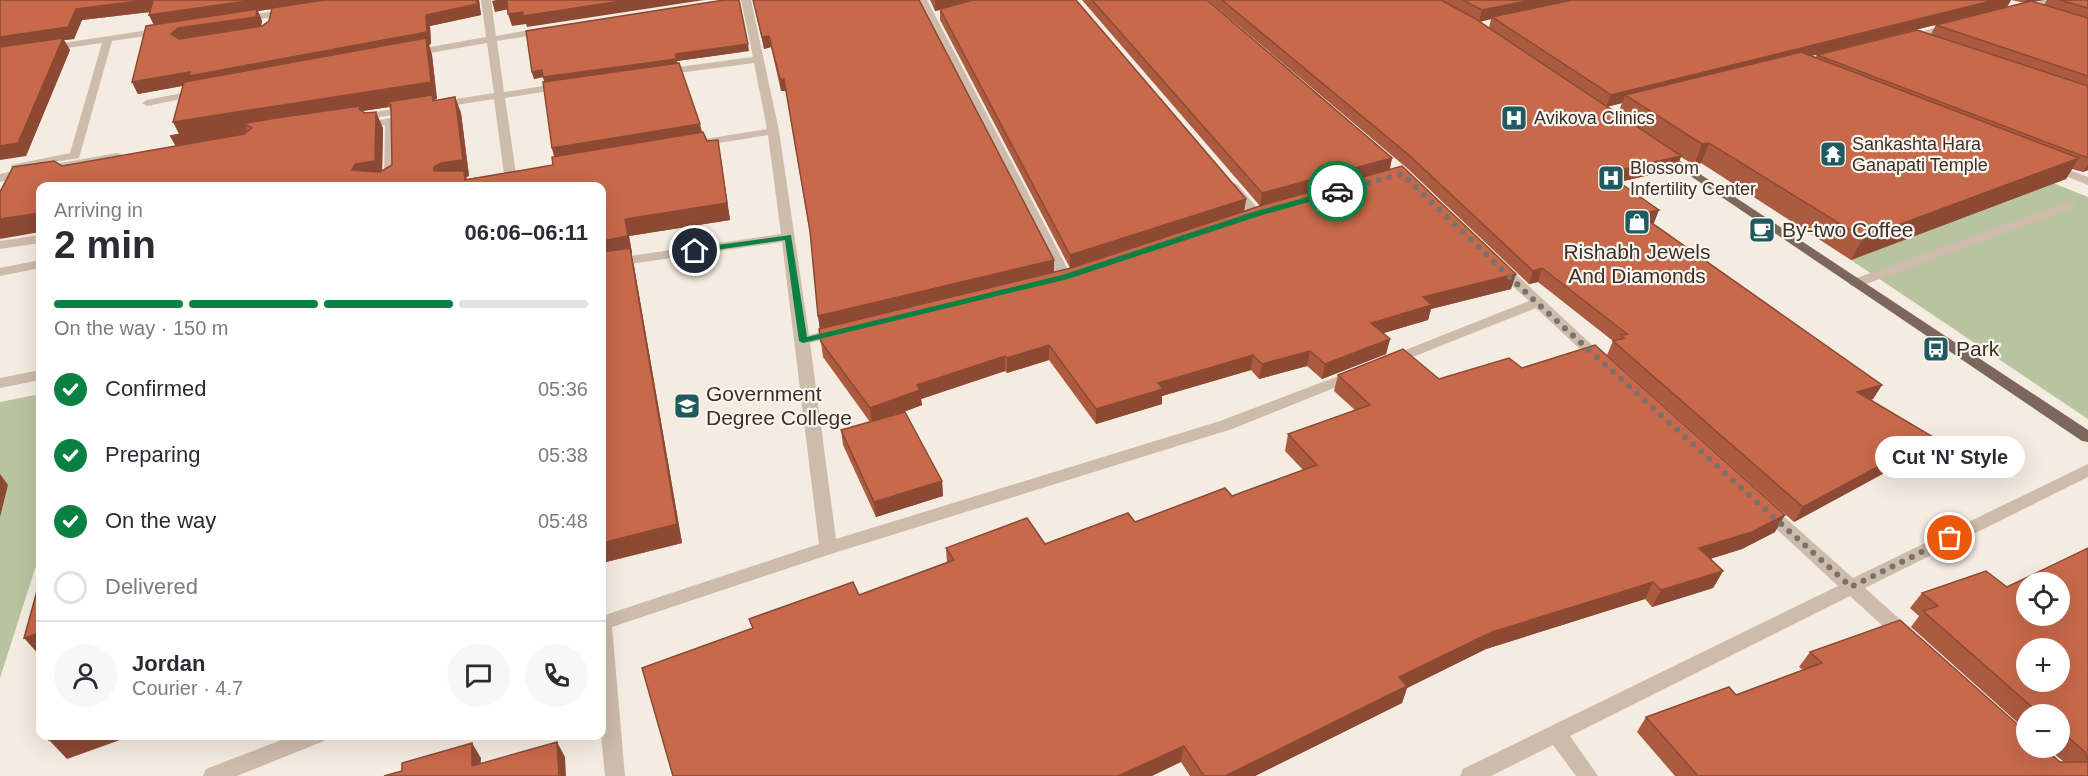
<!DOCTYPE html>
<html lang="en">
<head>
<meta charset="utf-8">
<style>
	body { margin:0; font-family:Arial,sans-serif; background:#f7f7f7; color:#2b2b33; height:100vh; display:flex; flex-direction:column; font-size:22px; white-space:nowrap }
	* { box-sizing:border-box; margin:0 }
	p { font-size:20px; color:#7c7c81 }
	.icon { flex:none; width:33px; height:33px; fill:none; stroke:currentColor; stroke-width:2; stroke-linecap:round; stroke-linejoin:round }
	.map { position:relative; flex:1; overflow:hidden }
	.side { position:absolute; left:36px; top:182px; width:570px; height:558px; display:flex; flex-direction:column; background:#fff; border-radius:12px; box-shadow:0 6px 24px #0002 }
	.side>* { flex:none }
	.controls { position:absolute; left:2016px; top:572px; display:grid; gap:12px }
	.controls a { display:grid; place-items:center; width:54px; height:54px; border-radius:50%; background:#fff; box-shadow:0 6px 24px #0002; font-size:30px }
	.pin { position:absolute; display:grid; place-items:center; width:51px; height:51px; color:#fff; margin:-26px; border:3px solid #fff; border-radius:50%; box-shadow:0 2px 6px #0007 }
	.courier { position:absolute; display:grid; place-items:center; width:60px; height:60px; margin:-30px; border:4px solid #0b8043; border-radius:50%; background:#fff; color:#222; box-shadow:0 2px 8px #0007 }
	.bubble { position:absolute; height:42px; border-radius:21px; background:#fff; box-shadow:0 6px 24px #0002; font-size:20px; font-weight:800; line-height:42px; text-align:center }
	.overview em { font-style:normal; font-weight:800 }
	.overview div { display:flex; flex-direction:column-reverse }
	.overview { display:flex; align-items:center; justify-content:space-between; height:102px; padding:0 18px }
	h1 { font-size:39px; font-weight:800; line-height:45px }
	.bar { display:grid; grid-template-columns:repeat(4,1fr); gap:9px 6px; align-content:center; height:72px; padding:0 18px }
	.bar i { height:8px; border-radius:4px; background:#e1e1e2 }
	.bar .on { background:#0b8043 }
	.bar p { grid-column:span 4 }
	.line { display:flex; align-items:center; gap:15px; padding:0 18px; border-top:2px solid #e1e1e2 }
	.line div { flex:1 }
	.round { display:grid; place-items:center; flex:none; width:63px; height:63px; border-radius:32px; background:#f7f7f7 }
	ol { padding:0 18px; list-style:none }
	li { display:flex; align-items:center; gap:18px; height:66px }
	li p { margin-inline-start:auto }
	li .icon { padding:6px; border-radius:50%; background:#0b8043; color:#fff; stroke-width:4 }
	li:last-child { color:#7c7c81 }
	li i { width:33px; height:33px; border:3px solid #e1e1e2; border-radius:50% }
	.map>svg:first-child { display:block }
	.green { fill:#b8c4a0 }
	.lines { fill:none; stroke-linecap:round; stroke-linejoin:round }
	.minor { fill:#cdbbac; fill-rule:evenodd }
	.major { fill:#7d675c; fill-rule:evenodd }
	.wall { fill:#ac5a40; fill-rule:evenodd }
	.shaded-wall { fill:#8c4a34 }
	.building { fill:#c8694b; stroke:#8c4a34; stroke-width:1.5; fill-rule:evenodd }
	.route { fill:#0b8043 }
	.done { stroke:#7c716b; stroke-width:6; stroke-dasharray:0 10.8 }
	.labels { text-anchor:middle; stroke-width:4.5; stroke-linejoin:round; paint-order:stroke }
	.far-poi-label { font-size:18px; fill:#3b302b; stroke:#fbf5ee; text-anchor:start }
	.poi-label { font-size:21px; fill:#3b302b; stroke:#fbf5ee; text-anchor:start }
</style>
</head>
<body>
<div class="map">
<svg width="2088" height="776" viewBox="0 0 2088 776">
	<rect width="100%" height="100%" fill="#f4ebe1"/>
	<path class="green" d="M2053 183 2088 197V419L1851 260Z
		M40 394V553L0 678V402Z"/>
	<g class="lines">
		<path class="minor" d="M481 0H491L496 36 546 27 551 30 546 33 497 41 504 92 562 83 567 86 562 89 505 98 516 174 510 178 504 174 494 99 437 108 432 105 437 102 494 93 487 43 413 56 408 53 413 50 486 37Z
			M741 0H751L779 131 809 335 838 328 845 332 843 335 810 343 836 539 1220 421 1349 372H1359L1361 375 1359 378 1232 429 834 553 612 627 625 776H605L601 735 602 616 819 544 782 242 602 268V260L781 234 768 135 699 146 693 143 699 140 767 129 754 63 663 75 658 72 663 69 753 57Z
			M917 0H927L1072 277 1070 280H1060L1058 277Z
			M2044 0H2060L2020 12 2015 9Z
			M289 9 294 12 292 14 242 22 237 19 242 16Z
			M1953 23 1956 24V28L1906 40 1901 37Z
			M162 28 165 29V33L112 41 79 158 11 169V165L70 153 102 43 46 51 41 48 43 46Z
			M197 90 201 91V95L147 106 142 103 147 100Z
			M411 106 416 109 415 111 357 121 352 118 357 115Z
			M390 118 395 121 396 182 387 186H361L363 183 384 179 385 125 373 127 368 124 369 122Z
			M117 153 121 154V158L55 170 49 167 55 164Z
			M2050 163 2088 177V185L2046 168 2044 166Z
			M29 168 35 172 33 174 0 182V174Z
			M1233 183 1237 184 1260 211 1262 214 1260 217H1252L1229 190 1227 187Z
			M2070 201 2076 205 2074 208 1861 286H1851L1849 283 1851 280Z
			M40 235V243L0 249V241Z
			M40 260V268L0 276V268Z
			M1500 263 1505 264 1606 358 1608 361 1606 364H1596L1536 308 1395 364H1385L1383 361 1385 358 1529 301 1495 270 1493 267 1495 264Z
			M40 370V380L0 388V378Z
			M2088 464V477L1865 588 1913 631 1915 636 1913 641 1906 644 1899 641 1850 596 1570 736 1598 776H1576L1553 745 1491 776H1460L1463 769 1838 586 1760 514 1758 510 1760 506H1772L1853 578Z
			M294 735H327L324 741 237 776H203L206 769Z"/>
		<path class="major" d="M1662 149 2088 430V442L2082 441 1658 154V150Z"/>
	</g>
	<path class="wall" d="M0 0H479L481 15 430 26 431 44 429 45 432 55 437 99 434 100 435 101 455 97 461 113 469 176 466 177 467 179 553 165 554 156 552 148 544 81 543 77 534 79 532 72 749 51 677 61 702 132 707 141 718 140 730 220 629 236 632 253 631 254 634 266 682 543 602 563V186L62 166 176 146 170 136 179 134 182 86 138 94 132 82 154 25 149 15 150 12 82 20 74 39 64 40 70 50 26 156ZM272 9 269 21 261 26 262 21 258 11ZM389 107 391 111 392 165 382 171 383 128 363 111Z
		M753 0H919L1054 260V272L1070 268 940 20V10L935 11 930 0H1076L1246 199 1244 211 1260 206 1082 0H1207L1392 158 1390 169 1511 289 1431 309 1428 320 1383 333 1390 339 1386 354 1322 379 1307 366 1259 379 1251 370 1162 396V404L1096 424 1049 360 1007 373 1005 371 921 399 922 405 898 414 942 481 943 496 876 517 843 445 841 430 870 422 823 357 821 342 810 234 786 91H781L771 47 764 49Z
		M1208 0H2044L2033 2 2044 5 2047 0H2088V170L2083 172 2072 169 2066 179 1851 260 1701 163 1694 165 1681 157 1676 169 1619 182 1654 223H1653L1882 385 1873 399 1871 400 1933 437 1923 452 1794 522 1607 355 1613 341 1538 282 1529 284 1408 169ZM2011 0 2025 3 1936 25 1931 34 1817 55 1815 58 1811 56 2007 7ZM1491 19 1489 28 1479 22ZM1622 103 1618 114 1607 107Z
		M1522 368 1775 532 1742 549 1710 559 1723 571 1713 588 1652 607 1645 599 1486 649 1407 688 1402 703 1255 776H1190L1181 762 752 628 749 619 859 595 947 563 946 548 1045 544 1135 522 1232 496 1303 470 1285 451 1288 434 1355 410 1334 391 1338 375 1439 379Z
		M2088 548V776H1675L1637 732 1646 717 1736 695 1803 670 1799 667 1810 652 2060 762H2064L2046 747H2060V714H2026V730L1911 627 1919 616 1910 608 1922 593 2007 587Z"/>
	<path class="shaded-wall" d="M148 0H153L158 11 82 20 74 39 64 40 70 50 26 156 0 160V37L76 9Z
		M254 0H334L258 11 262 21 261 28 177 46 155 27 149 15Z
		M477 0H479L481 15 430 26 431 44 429 45 432 55 437 99 434 100 438 111 391 105 387 102 389 107 362 111 244 124 252 140 179 152 170 136 179 134 173 122 193 84 138 94 132 82 426 15Z
		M496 0H508L510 9 495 12 492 1Z
		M628 0H704L527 27 526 24 512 26 508 14Z
		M935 0H981L935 11Z
		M1531 0H1580L1492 17 1491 19 1479 22 1482 10Z
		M1995 0H2011L2007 7 1633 100 1625 95 1622 103 1606 107 1611 95Z
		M2027 0H2044L2025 3Z
		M769 36 771 47 764 49 762 37Z
		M748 44 749 51 677 61 678 65 545 84 543 77 534 79 532 72Z
		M780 79H784L786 91H781Z
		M455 97 461 113 469 176 466 177 470 186 434 171Z
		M376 112 383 128 382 177 352 170Z
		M700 124 703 137 556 162 552 148Z
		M718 140 730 220 629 236 632 253 631 254 634 266 682 543 602 563V241L625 219Z
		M1709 143 1701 163 1694 165 1702 144Z
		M1681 156 1676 169 1602 186 1606 173Z
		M1392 158 1389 171 1260 206 1262 193Z
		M2079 158 2066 179 1851 260 1863 238Z
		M2088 164V170L2083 172Z
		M1246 199 1244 212 1070 268V255Z
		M1659 210 1654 223 1634 228 1639 214Z
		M40 213V232L0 239V219Z
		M1054 260V273L820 330 818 316Z
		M1542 268 1538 282 1529 284 1533 271Z
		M1516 274 1511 289 1431 309 1428 320 1367 338 1371 323 1423 297Z
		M1390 339 1386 354 1322 379 1325 364Z
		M1049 345V360L1007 373V358Z
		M1310 351 1307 366 1259 379 1262 364Z
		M1253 355 1251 370 1162 396V404L1096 424V409L1158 383Z
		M1005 356V371L921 399 922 405 872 424 870 408 917 385Z
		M1882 385 1873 399 1849 406 1857 392Z
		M1933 437 1923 452 1794 522 1803 507Z
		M0 474 8 485 0 517Z
		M942 481 943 496 876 517 874 502Z
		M1785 515 1775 532 1742 549 1690 565 1699 548Z
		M1723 571 1713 588 1652 607 1661 590Z
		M1653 582 1645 599 1486 649 1407 688 1402 703 1255 776H1225L1399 677 1492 632Z
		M40 633V656L24 638Z
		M65 735H134L67 759 49 740Z
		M557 742 565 757 566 776H559Z
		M472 743 481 758 480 776 472 766Z
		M1184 746 1181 762 1152 776H1118Z"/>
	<path class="building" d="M0 0H148L76 9 68 27 0 37Z
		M153 0H254L149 15Z
		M324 0H477V4L426 15 427 32 189 76 190 72 132 82 146 26 257 9 256 17 178 28 171 34 179 39 262 26 269 21 272 8Z
		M507 0H628L523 16V12L508 14Z
		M724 0H739L748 44 675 54 677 59 543 77 542 70 532 72 526 31Z
		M753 0H919L1054 260 818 316 810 231 784 79H780L769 36 762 37Z
		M973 0H1076L1246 199 1070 255 940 9Z
		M1092 0H1207L1392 158 1262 193Z
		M1222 0H1441L1474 18 1681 156 1606 173 1659 210 1639 214 1882 385 1857 392 1933 437 1803 507 1613 341 1624 338 1621 335 1627 334 1542 268 1533 271 1410 156Z
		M1463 0H1531L1482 10Z
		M1572 0H1995L1611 95 1492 17Z
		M2060 0H2088V8Z
		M2031 1 2088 18V76L1936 25Z
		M1917 30 2088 86V158L1817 55Z
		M63 38 18 143 0 146V47Z
		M426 38 431 82 173 122 184 82Z
		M1801 52 2079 158 1863 238 1709 143 1702 144 1625 95Z
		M679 63 700 124 552 148 543 82Z
		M432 95 433 101 455 97 463 160 441 163 434 167V171H464L465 180 553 165 552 157 703 132 707 141 718 140 727 203 625 219 628 236 602 241V186H40V213L0 219V192L13 167 54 161 62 166 244 134 252 128 244 124 170 136 276 118 360 106 359 109 365 113 376 112 375 161 355 164 352 170 380 172 392 165 391 105 387 102Z
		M1402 166 1516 274 1423 297 1432 305 1371 323 1390 339 1325 364 1310 351 1262 364 1253 355 1158 383 1163 389 1096 409 1049 345 1007 358 1005 356 917 385 920 390 870 408 821 342 819 329 1071 268 1263 205Z
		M630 248 677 524 602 543V252Z
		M1595 345 1785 515 1752 532 1699 548 1723 571 1661 590 1653 582 1492 632 1399 677 1407 686 1225 776H1204L1184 746 1118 776H673L642 668 753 628 749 619 853 582 859 595 954 560 946 548 1027 518 1045 544 1128 513 1135 522 1225 488 1232 496 1317 465 1288 434 1370 405 1338 375 1403 349 1439 379 1509 358 1522 368Z
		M905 412 942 481 874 502 841 430Z
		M2088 548V762L2085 752 2060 730V714H2040L1923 611 1938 606 1922 593 1986 571 2007 587ZM2026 582H2060V615H2026ZM2026 648H2060V681H2026Z
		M40 580V633L24 638Z
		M1900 620 2026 732V747H2043L2060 762H2088V776H1698L1646 717 1729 687 1736 695 1822 663 1810 652Z
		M50 735H65L49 740Z
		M557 742 559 776H384L402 771V763L472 743V766Z"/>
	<path class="route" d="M1337 189 1341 191 1340 193 1259 216 1068 279 803 343 799 341 785 240 695 253 691 251 695 248 791 235 807 337 1062 275 1253 212Z"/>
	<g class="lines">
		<path class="done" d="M1337 191 1402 174 1537 303 1851 587 1950 538"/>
	</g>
	<defs>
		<symbol id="hospital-square" viewBox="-11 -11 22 22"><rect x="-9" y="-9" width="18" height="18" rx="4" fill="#1f5a5e" stroke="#fbf5ee"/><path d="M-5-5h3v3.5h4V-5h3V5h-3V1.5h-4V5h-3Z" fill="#fff"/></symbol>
		<symbol id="temple-square" viewBox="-11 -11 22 22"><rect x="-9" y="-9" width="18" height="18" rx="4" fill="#1f5a5e" stroke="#fbf5ee"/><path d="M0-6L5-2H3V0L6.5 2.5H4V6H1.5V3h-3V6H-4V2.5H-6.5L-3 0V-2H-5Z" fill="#fff"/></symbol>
		<symbol id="shop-square" viewBox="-11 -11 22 22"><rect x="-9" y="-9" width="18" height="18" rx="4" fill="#1f5a5e" stroke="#fbf5ee"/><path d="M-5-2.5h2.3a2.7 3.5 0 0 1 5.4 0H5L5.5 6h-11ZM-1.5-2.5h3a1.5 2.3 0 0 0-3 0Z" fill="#fff"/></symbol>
		<symbol id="cafe-square" viewBox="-11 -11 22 22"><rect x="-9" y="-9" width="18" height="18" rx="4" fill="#1f5a5e" stroke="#fbf5ee"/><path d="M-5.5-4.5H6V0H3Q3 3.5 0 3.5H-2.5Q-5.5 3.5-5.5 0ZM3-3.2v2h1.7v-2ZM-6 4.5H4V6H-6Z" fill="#fff"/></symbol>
		<symbol id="bus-square" viewBox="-11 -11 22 22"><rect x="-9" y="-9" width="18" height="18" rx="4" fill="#1f5a5e" stroke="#fbf5ee"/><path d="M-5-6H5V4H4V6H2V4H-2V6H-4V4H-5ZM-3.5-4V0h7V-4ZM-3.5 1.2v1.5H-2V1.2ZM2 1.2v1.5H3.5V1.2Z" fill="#fff"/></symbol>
		<symbol id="university-square" viewBox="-11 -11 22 22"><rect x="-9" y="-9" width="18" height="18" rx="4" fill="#1f5a5e" stroke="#fbf5ee"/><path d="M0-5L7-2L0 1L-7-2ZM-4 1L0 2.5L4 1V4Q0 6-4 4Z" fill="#fff"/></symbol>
	</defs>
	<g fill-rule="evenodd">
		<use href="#hospital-square" x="1499" y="103" width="30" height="30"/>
		<use href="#temple-square" x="1818" y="139" width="30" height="30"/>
		<use href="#hospital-square" x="1596" y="163" width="30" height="30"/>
		<use href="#shop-square" x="1622" y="207" width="30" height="30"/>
		<use href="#cafe-square" x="1747" y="215" width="30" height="30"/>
		<use href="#bus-square" x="1921" y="334" width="30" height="30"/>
		<use href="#university-square" x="672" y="391" width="30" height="30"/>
	</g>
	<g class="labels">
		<g class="far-poi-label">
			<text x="1534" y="124">Avikova Clinics</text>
			<text x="1852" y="150">Sankashta Hara<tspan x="1852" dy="21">Ganapati Temple</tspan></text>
			<text x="1630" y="174">Blossom<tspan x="1630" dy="21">Infertility Center</tspan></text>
		</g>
		<g class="poi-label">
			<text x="1782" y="237">By-two Coffee</text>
			<text x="1637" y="259" text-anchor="middle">Rishabh Jewels<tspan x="1637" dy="24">And Diamonds</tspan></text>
			<text x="1956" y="356">Park</text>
			<text x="706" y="401">Government<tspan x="706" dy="24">Degree College</tspan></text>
		</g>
	</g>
</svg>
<div class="controls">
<a><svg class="icon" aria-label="locate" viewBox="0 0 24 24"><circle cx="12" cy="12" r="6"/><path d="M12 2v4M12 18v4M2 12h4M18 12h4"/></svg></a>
<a>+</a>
<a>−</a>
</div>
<div class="pin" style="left:1950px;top:538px;background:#ea580c"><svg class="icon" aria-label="bag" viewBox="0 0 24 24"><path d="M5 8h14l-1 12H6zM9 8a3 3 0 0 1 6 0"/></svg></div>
<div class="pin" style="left:695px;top:251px;background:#1f2937"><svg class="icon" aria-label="home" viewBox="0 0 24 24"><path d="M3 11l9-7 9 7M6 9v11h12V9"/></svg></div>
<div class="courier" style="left:1337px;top:191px"><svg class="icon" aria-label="car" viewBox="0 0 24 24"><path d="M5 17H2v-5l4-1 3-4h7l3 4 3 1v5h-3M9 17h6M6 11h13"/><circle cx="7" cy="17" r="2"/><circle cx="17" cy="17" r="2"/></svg></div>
<div class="bubble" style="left:1875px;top:436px;width:150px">Cut 'N' Style</div>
<section class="side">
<div class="overview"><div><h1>2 min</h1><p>Arriving in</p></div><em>06:06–06:11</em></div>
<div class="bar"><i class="on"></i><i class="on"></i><i class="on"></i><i></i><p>On the way · 150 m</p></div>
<ol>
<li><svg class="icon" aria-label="check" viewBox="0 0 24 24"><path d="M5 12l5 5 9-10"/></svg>Confirmed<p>05:36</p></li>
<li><svg class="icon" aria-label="check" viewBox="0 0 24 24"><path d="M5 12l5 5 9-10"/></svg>Preparing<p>05:38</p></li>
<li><svg class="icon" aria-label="check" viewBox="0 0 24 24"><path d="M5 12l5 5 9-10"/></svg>On the way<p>05:48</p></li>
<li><i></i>Delivered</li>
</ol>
<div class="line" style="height:108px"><a class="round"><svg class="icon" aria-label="person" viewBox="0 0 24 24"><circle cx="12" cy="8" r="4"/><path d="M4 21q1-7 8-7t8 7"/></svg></a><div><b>Jordan</b><p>Courier · 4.7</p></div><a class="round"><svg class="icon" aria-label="chat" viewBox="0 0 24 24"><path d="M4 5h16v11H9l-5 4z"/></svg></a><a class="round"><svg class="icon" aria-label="phone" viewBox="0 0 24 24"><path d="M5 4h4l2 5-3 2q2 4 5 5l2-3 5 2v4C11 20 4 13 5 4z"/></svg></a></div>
</section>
</div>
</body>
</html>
